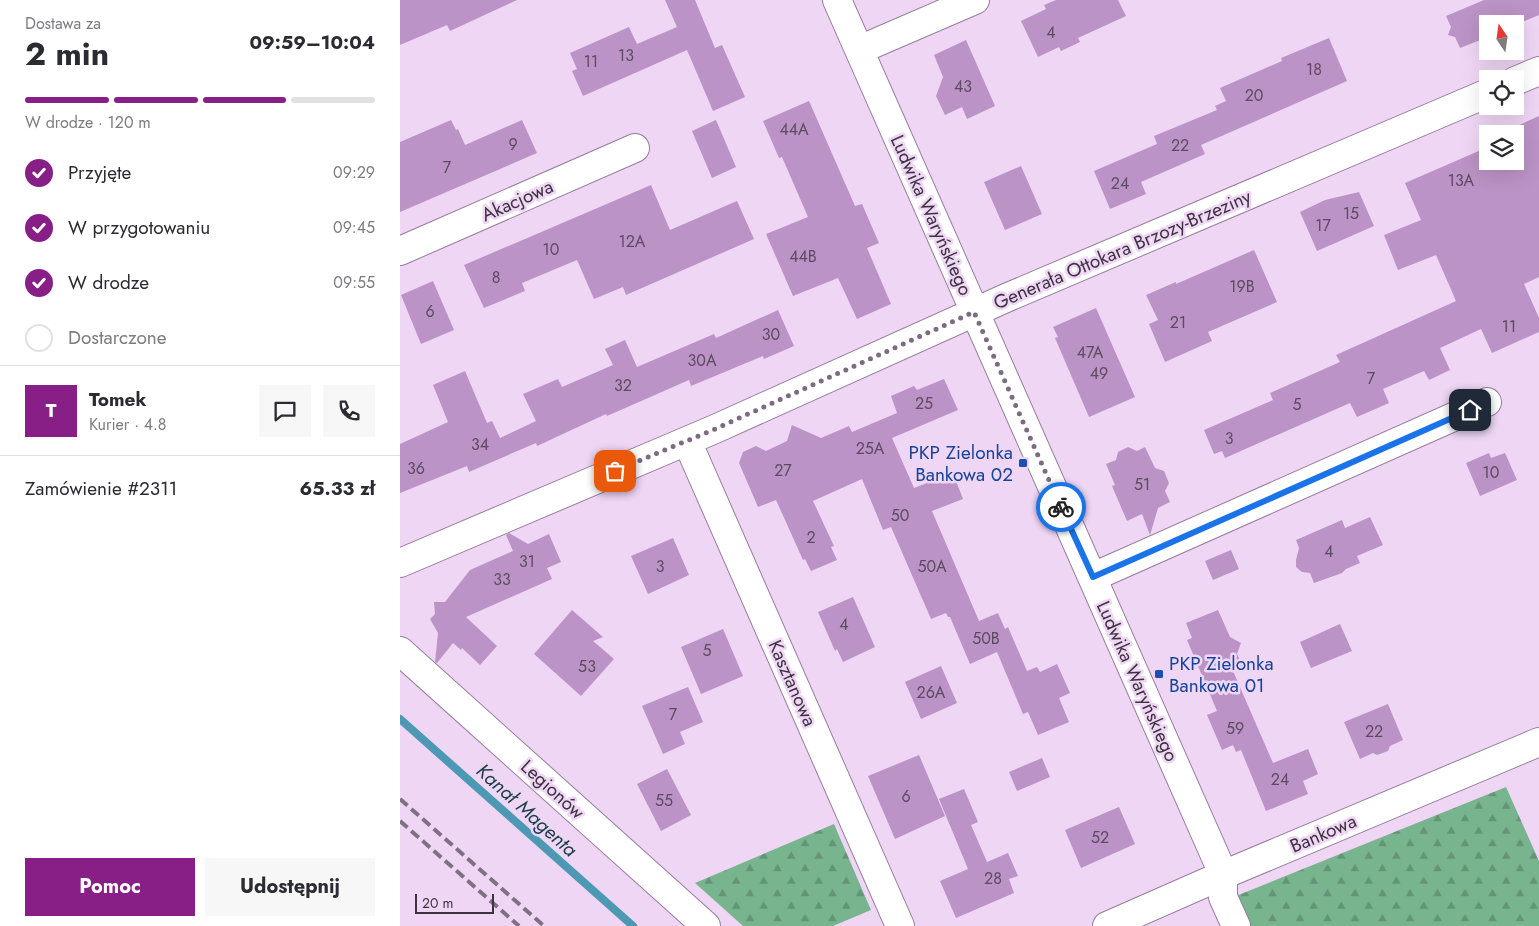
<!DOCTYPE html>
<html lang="pl">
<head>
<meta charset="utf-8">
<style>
	body { margin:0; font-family:Jost,sans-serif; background:#f7f7f7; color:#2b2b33; height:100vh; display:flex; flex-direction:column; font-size:19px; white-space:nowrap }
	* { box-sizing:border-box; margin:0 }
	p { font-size:16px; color:#7c7c81 }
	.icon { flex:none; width:28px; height:28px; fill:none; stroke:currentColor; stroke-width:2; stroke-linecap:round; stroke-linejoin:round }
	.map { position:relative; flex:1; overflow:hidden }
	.side { display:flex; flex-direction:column; background:#fff; width:400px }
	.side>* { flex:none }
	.needle { width:32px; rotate:347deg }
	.tools { position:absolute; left:1079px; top:15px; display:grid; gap:10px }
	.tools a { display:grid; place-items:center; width:45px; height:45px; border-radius:0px; background:#fff; box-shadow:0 5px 20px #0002; font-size:25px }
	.scale { position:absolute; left:15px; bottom:12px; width:79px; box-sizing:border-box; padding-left:5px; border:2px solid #3d333f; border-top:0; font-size:14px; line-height:18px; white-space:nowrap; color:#3d333f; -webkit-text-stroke:4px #efd6f5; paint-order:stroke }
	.pin { position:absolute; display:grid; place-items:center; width:42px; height:42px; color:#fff; margin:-21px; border-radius:10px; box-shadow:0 2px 8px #0006 }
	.courier { position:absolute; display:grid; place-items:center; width:50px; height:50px; margin:-25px; border:4px solid #1a73e8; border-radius:50%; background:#fff; color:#222; box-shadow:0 1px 6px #0007 }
	.headline em { font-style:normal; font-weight:700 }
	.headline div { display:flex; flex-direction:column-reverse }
	.headline { display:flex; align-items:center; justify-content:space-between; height:85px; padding:0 25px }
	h1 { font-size:32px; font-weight:700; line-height:38px }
	.bar { display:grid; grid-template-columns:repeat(4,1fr); gap:8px 5px; align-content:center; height:60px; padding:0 25px }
	.bar i { height:6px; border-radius:4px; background:#e1e1e2 }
	.bar .active { background:#881f86 }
	.bar p { grid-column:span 4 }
	.line { display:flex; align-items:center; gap:12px; padding:0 25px; border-top:1px solid #e1e1e2 }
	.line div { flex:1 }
	.round { display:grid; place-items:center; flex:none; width:52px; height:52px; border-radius:0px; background:#f7f7f7 }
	ol { padding:0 25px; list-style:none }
	li { display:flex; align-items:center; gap:15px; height:55px }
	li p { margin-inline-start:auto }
	li .icon { padding:5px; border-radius:50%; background:#881f86; color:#fff; stroke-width:4 }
	li:last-child { color:#7c7c81 }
	li i { width:28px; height:28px; border:2px solid #e1e1e2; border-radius:50% }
	.button { display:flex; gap:10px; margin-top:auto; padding:10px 25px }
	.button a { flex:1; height:58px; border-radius:0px; background:#881f86; color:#fff; font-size:20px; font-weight:700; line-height:58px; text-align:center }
	.button a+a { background:#f7f7f7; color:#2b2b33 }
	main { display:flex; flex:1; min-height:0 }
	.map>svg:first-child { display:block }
	.forest { fill:url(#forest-firs) }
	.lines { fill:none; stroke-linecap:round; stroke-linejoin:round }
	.stream { stroke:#4d98b2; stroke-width:8 }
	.building { fill:#bb93c6 }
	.minor-casing { stroke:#957e9a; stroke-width:30 }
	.minor { stroke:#fff; stroke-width:28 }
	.rail { stroke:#807083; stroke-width:4; stroke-dasharray:10 5; stroke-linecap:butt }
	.done { stroke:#7b6c7f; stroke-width:5; stroke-dasharray:0 9 }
	.route { stroke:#1a73e8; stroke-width:6 }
	.transit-dot { fill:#1a4fb4; stroke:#efd6f5; stroke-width:2 }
	.labels { text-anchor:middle; stroke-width:5; stroke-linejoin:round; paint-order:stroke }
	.number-label { font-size:16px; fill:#5c4b61 }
	.street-label { font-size:19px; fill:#3d333f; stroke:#efd6f5 }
	.transit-label { font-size:19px; fill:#164399; stroke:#efd6f5; text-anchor:end }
	.water-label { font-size:20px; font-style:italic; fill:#1a3e4a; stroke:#efd6f5 }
</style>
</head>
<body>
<main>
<section class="side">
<div class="headline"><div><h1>2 min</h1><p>Dostawa za</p></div><em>09:59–10:04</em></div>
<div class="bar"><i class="active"></i><i class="active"></i><i class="active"></i><i></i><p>W drodze · 120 m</p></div>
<ol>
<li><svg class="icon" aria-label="check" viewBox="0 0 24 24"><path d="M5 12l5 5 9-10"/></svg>Przyjęte<p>09:29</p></li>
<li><svg class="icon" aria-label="check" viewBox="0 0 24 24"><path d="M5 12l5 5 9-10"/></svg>W przygotowaniu<p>09:45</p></li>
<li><svg class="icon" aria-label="check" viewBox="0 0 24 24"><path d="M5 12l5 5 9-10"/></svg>W drodze<p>09:55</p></li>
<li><i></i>Dostarczone</li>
</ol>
<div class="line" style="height:90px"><b class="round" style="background:#881f86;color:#fff">T</b><div><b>Tomek</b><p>Kurier · 4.8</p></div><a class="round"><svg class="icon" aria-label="chat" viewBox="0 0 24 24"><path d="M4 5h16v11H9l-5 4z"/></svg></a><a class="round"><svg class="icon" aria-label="phone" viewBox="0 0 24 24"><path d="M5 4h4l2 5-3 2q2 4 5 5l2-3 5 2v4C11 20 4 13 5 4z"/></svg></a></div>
<div class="line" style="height:65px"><div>Zamówienie #2311</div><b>65.33 zł</b></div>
<div class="button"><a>Pomoc</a><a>Udostępnij</a></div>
</section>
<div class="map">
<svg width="1139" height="926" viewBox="0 0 1139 926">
	<defs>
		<pattern id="forest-firs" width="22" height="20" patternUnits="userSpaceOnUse" patternTransform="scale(1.25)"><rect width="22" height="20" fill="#78b58f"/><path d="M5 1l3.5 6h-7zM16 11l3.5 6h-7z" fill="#649476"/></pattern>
	</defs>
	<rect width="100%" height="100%" fill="#efd6f5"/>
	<path class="forest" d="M1106 787 1139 861V926H849L836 896Z
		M434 824 471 910 433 926H343L295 883Z"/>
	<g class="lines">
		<path class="stream" d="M0 719 233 926"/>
	</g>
	<path class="building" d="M0 0H117L50 31 47 25 0 45Z
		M265 0H295L315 48 322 45 345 97 313 111 287 50 183 96 172 71 177 69 170 53 229 27 237 44 277 27Z
		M656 0H718L726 16 678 38 680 42 661 51 659 47 638 57 621 21 646 9 644 5Z
		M1084 0H1139V15L1115 25V24H1088V37L1060 48 1055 37 1048 35 1051 27 1046 16Z
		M929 38 947 81 801 145 805 154 741 182 746 194 710 209 694 171 757 144 754 136 817 110 815 106 826 101 820 88 882 61 881 58Z
		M566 40 595 106 567 119 562 107 545 115 536 96 543 77 534 55Z
		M409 101 455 206 462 204 479 243 467 248 491 304 457 319 438 278 393 296 366 234 408 217 382 157 379 158 363 121Z
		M1139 116V277L1124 284 1139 318V332L1092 353 1081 329 1040 348 1050 370 1029 380 1024 371 983 389 989 403 957 417 950 403 825 458 822 451 814 454 804 430 873 400 870 393 940 362 936 355 1056 301 1036 255 998 270 984 235 1021 220 1005 183 1088 147V161H1115V134H1108L1106 131Z
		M51 120 56 130 58 129 65 145 122 120 137 153 0 212V142Z
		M316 120 336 167 312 178 292 131Z
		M621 166 642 214 605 230 584 182Z
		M251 185 270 230 337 201 354 239 226 295 223 287 194 299 177 260 122 283 125 291 84 308 64 265Z
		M959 192 974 226 917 251 900 212 925 200Z
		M854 250 877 302 808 332 812 341 765 362 749 324 758 320 746 295 776 282V284Z
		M33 281 54 330 21 344 1 295Z
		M696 308 735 397 689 417 655 338 658 337 653 327Z
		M378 310 394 346 364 359 363 356 291 386 289 380 207 416 206 414 137 446 136 443 69 472 67 466 0 493V444L48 422 33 385 65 371 87 423 92 421 100 438 136 421 123 394 158 379 162 387 213 365 205 349 225 340 237 367 314 334 316 338Z
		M544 379 558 410 492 438 514 488 553 473 563 499 532 511 579 621 598 613 605 629 608 627 627 671 637 667 640 672 657 664 670 693 659 698 669 722 638 735 628 712 623 714 597 652 570 664 550 617H548L546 613 531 619 491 527 483 530 462 479 413 501 434 546 431 547 437 560 411 571 405 559 403 560 376 500 358 507 339 463 343 452 356 446 366 451 387 441 392 425 421 438 449 426 452 432 497 413 491 396 514 386 517 390Z
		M728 447 737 451 745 447 755 468 764 471 769 483 765 491 770 502 758 508 750 535 742 514 727 521 712 486 715 485 706 464 716 460 718 452Z
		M1089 453 1091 458 1105 453 1117 480 1080 496 1066 463Z
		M970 517 983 545 957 556 960 563 946 569 942 573 914 583 910 573 902 572 896 567V560L899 548 896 540 942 520 945 528Z
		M109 533 128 544 149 534 161 562 147 568 152 579 66 617 97 646 80 665 62 648 61 650 53 643 37 663 35 662 38 633 30 619 35 614 34 602H45L70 570 113 551 106 535Z
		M273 538 289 575 248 594 231 556Z
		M831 550 839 569 813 580 805 561Z
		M453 597 475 647 443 662 437 649 435 651 418 612Z
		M172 610 203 637 193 641 214 659 181 696 134 654Z
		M818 610 830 637 841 643 837 654 843 667 833 671 873 763 908 749 918 774 903 781 908 794 866 811 841 750 836 752 833 745 822 750 807 715 817 711 787 640 792 638 786 623Z
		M940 624 952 651 911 668 900 642Z
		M323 629 343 676 301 694 281 647Z
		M541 666 557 703 521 719 505 682Z
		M288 687 303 722 280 732 285 744 263 754 242 706Z
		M988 704 1003 740 990 746 988 751 977 755 973 753 960 759 944 722Z
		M519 755 545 816 495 839 468 776Z
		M642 758 650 777 617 791 609 772Z
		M267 769 291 815 261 831 237 784Z
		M564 789 578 822 571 825 587 862 608 853 618 876 609 879 614 893 556 918 540 881 568 869 539 799Z
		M719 807 735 844 681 868 665 830Z"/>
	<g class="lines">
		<defs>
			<path id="minor" d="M437 0 817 860 823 875V897L836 926
				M459 50 575 0
				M1115 81 1139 71
				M0 251 235 148
				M287 441 500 926
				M0 563 315 429 606 298 1088 93
				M693 577 1087 402
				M0 651 306 926
				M707 926 823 875 1139 742"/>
		</defs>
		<use href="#minor" class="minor-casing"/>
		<use href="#minor" class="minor"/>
		<path class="rail" d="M0 799 144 926
			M0 821 119 926"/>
	</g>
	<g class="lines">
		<path class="done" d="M215 471 315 429 574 312 661 507"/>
		<path class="route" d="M661 507 693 577 1070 410"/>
	</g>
	<g class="transit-dot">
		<rect x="618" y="458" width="10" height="10" rx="2.5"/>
		<rect x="754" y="669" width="10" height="10" rx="2.5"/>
	</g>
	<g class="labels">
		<g class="number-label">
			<text x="651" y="38">4</text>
			<text x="226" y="61">13</text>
			<text x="191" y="67">11</text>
			<text x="914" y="75">18</text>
			<text x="563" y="92">43</text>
			<text x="854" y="101">20</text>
			<text x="394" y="135">44A</text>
			<text x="113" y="150">9</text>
			<text x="780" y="151">22</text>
			<text x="47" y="173">7</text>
			<text x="1061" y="186">13A</text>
			<text x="720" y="189">24</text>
			<text x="951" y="219">15</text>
			<text x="923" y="231">17</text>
			<text x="232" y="247">12A</text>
			<text x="151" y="255">10</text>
			<text x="403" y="262">44B</text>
			<text x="96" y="283">8</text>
			<text x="842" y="292">19B</text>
			<text x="30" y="317">6</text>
			<text x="778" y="328">21</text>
			<text x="1109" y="332">11</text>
			<text x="371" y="340">30</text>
			<text x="690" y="358">47A</text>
			<text x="302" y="366">30A</text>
			<text x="699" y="379">49</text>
			<text x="971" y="384">7</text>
			<text x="223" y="391">32</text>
			<text x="524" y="409">25</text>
			<text x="897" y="410">5</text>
			<text x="829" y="444">3</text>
			<text x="80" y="450">34</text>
			<text x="470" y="454">25A</text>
			<text x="16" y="474">36</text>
			<text x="383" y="476">27</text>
			<text x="1091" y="478">10</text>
			<text x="742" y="490">51</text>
			<text x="500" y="521">50</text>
			<text x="411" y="543">2</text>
			<text x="929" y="557">4</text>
			<text x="127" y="567">31</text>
			<text x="260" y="572">3</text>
			<text x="532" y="572">50A</text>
			<text x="102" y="585">33</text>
			<text x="444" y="630">4</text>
			<text x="586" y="644">50B</text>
			<text x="307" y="656">5</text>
			<text x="187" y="672">53</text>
			<text x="531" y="698">26A</text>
			<text x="273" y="720">7</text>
			<text x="835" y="734">59</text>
			<text x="974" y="737">22</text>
			<text x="880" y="785">24</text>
			<text x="506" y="802">6</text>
			<text x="264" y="806">55</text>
			<text x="700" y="843">52</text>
			<text x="593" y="884">28</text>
		</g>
		<g class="street-label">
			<text transform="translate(117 200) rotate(-24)" y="7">Akacjowa</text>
			<text transform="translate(532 215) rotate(66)" y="7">Ludwika Waryńskiego</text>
			<text transform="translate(722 249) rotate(-23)" y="7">Generała Ottokara Brzozy-Brzeziny</text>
			<text transform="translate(738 681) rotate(66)" y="7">Ludwika Waryńskiego</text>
			<text transform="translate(393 683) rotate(66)" y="7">Kasztanowa</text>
			<text transform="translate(153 789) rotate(42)" y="7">Legionów</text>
			<text transform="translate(923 833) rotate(-23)" y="7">Bankowa</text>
		</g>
		<g class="transit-label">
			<text x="613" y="459">PKP Zielonka<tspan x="613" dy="22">Bankowa 02</tspan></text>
			<text x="769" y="670" text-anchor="start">PKP Zielonka<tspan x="769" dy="22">Bankowa 01</tspan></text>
		</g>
		<g class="water-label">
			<text transform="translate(127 810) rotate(42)" y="7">Kanał Magenta</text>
		</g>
	</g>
</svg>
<div class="tools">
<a><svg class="needle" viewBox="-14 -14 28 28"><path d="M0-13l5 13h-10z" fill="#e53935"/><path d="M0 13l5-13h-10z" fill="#7c7c81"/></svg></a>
<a><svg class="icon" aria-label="locate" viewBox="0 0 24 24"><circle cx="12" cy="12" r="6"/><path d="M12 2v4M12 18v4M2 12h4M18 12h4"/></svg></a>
<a><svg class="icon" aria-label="layers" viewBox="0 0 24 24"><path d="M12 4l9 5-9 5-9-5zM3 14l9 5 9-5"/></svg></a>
</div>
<div class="scale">20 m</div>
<div class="pin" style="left:215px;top:471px;background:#ea580c"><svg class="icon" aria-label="bag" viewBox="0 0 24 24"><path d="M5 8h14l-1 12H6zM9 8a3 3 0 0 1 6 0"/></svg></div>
<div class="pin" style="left:1070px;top:410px;background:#1f2937"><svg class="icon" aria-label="home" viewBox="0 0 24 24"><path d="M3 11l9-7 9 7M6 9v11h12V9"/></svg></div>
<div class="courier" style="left:661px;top:507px"><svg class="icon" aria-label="bike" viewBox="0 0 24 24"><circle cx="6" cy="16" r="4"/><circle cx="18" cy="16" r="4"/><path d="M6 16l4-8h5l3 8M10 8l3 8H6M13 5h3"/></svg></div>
</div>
</main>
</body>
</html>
